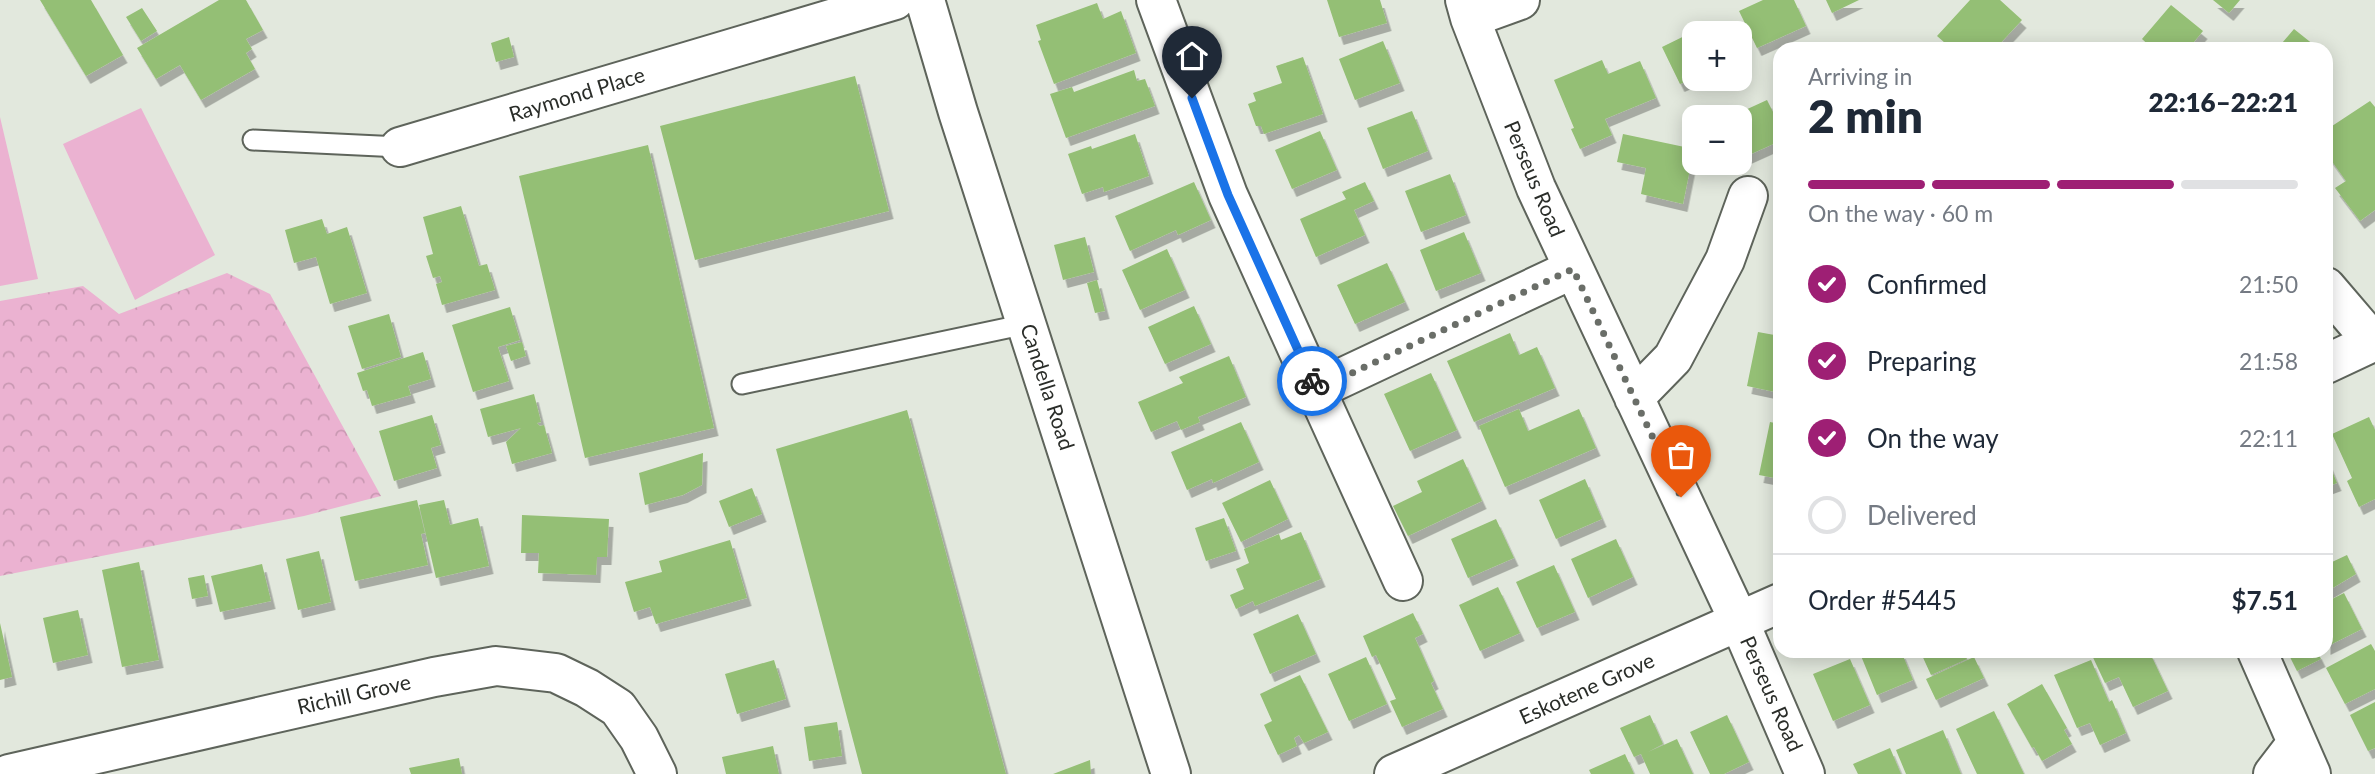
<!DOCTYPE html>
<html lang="en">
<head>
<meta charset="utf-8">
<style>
	body { margin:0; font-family:Lato,sans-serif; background:#f6f6f7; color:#1f2937; height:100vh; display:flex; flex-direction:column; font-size:26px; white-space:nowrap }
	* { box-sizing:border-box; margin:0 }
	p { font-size:23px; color:#747a83 }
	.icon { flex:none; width:38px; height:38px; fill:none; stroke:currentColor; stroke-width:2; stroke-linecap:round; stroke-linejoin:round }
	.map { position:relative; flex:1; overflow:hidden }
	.drawer { position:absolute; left:1773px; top:42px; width:560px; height:616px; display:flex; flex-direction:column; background:#fff; border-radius:21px; box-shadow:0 4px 18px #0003 }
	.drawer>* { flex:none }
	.buttons { position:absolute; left:1682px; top:21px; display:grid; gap:14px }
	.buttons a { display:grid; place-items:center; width:70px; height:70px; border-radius:14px; background:#fff; box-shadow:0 4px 18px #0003; font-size:35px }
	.pin { position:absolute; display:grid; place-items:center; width:60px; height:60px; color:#fff; margin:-72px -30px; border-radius:50% 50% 50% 0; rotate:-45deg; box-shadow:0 0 7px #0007 }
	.pin .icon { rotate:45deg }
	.courier { position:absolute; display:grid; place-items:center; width:70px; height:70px; margin:-35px; border:5px solid #1a73e8; border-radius:50%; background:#fff; color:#222; box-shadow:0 2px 9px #0007 }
	.head em { font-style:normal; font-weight:800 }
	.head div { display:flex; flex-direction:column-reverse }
	.head { display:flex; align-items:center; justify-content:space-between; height:119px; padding:0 35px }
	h1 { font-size:46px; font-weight:800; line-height:52px }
	.bar { display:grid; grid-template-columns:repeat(4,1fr); gap:10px 7px; align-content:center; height:84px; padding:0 35px }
	.bar i { height:9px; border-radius:5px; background:#e0e1e3 }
	.bar .active { background:#9e1f74 }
	.bar p { grid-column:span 4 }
	.line { display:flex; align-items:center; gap:18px; padding:0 35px; border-top:2px solid #e0e1e3 }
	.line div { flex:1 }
	ol { padding:0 35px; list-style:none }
	li { display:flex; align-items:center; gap:21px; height:77px }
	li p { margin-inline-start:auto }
	li .icon { padding:7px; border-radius:50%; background:#9e1f74; color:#fff; stroke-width:4 }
	li:last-child { color:#747a83 }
	li i { width:38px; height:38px; border:4px solid #e0e1e3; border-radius:50% }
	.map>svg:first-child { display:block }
	.grass { fill:#ebb2d1 }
	.forest { fill:url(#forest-crowns) }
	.building { fill:#94bf74; filter:url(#shadow) }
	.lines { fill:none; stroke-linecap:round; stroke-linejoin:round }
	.service-casing { stroke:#5e645b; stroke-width:23 }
	.minor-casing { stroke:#5e645b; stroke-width:42 }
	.tertiary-casing { stroke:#5e645b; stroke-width:42 }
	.service { stroke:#fff; stroke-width:19 }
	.minor { stroke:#fff; stroke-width:38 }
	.tertiary { stroke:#fff; stroke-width:38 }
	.done { stroke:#6a6e68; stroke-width:7; stroke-dasharray:0 12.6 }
	.route { stroke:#1a73e8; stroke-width:9 }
	.labels { text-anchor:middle; stroke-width:5; stroke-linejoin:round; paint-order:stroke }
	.street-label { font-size:21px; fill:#2a2d29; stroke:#fff }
</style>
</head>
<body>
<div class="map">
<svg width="2375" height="774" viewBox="0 0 2375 774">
	<defs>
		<pattern id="forest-crowns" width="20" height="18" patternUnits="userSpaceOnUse" patternTransform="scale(1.75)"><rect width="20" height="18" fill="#ebb2d1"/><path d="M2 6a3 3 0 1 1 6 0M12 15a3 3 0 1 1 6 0" fill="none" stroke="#ca99b3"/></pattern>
		<filter id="shadow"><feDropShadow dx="4.5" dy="8" stdDeviation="0" flood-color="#0004"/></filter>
	</defs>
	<rect width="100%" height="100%" fill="#e2e8dd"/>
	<path class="grass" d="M141 108 215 255 135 300 63 144Z
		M0 117 38 279 0 286Z"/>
	<path class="forest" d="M227 273 270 294 381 496 304 516 0 576V301L83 286 119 314Z"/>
	<path class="building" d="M40 0H91L123 55 86 76Z
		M219 0H246L263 30 246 39 252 49 246 53 255 69 201 100 180 65 156 79 137 48Z
		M1327 0H1380L1387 23 1339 37Z
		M1763 0H1794L1806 26 1757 48 1739 11Z
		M1826 0H1859L1832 13Z
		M1970 0H2000L2022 20 1995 49H1979L1977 47 1974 49H1952L1937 36Z
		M2213 0H2240L2229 13Z
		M1097 3 1103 19 1121 11 1136 53 1054 84 1038 41 1041 40 1036 25Z
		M2171 5 2203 31 2188 49H2153L2142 39Z
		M142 8 157 31 141 41 126 17Z
		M1711 23 1716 33H1694V78L1680 84 1662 47Z
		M2294 29 2319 49H2277Z
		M509 37 514 57 496 62 491 43Z
		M1383 41 1400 83 1355 100 1339 59Z
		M1303 57 1323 114 1264 134 1261 126H1256L1248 104 1256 101 1253 93 1282 83 1276 66Z
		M1602 60 1608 74 1640 61 1656 98 1605 119 1612 135 1580 149 1571 129 1574 128 1554 80Z
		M1134 70 1137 81 1145 79 1155 106 1066 138 1050 94 1072 87 1074 92Z
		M855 76 889 211 695 260 660 126Z
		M1767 100 1780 126V141L1740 159V117H1730Z
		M2370 101 2375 107V210L2360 221 2335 188 2346 181 2326 153V130Z
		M1412 111 1428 151 1383 169 1367 128Z
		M1320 131 1337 170 1292 189 1275 150Z
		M1135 134 1149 176 1104 192 1103 187 1082 194 1068 154 1091 146 1092 149Z
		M1623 134 1694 149 1683 204 1641 194 1646 168 1617 162Z
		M648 145 714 428 585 458 519 176Z
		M1450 174 1466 215 1421 232 1405 191Z
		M1194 182 1211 220 1178 235 1176 230 1130 251 1115 216Z
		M1365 182 1374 201 1354 210 1365 235 1316 257 1300 219 1346 199 1342 192Z
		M461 206 479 266 487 264 495 290 442 305 436 284 442 282 440 276 433 278 426 256 433 254 423 217Z
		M322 219 327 234 347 227 367 293 330 304 316 257 294 263 285 230Z
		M1464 232 1481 273 1436 291 1420 250Z
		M1085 237 1094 272 1063 280 1054 245Z
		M1167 249 1185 290 1140 310 1122 270Z
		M1387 263 1405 302 1355 324 1337 285Z
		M1097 280 1105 311 1095 313 1087 283Z
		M1194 306 1211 344 1165 364 1148 327Z
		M510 307 520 340 498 347 509 381 473 392 452 325Z
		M389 314 401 357 362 369 348 326Z
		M1758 332 1780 336V393L1747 386Z
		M1510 333 1519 355 1537 347 1555 388 1474 422 1447 361Z
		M522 342 526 356 511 361 506 346Z
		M423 352 431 379 408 386 411 395 372 406 367 390 363 391 357 373Z
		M1229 356 1246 397 1198 417 1200 422 1181 430 1177 421 1151 432 1138 402 1183 383 1179 377Z
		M1431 373 1457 430 1410 451 1384 394Z
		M534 394 541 422 537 423 540 426 544 425 552 453 512 464 506 442 521 428 488 437 480 409Z
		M1519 409 1528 431 1579 409 1596 448 1505 487 1479 426Z
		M907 410 1006 774H862L776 449Z
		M432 415 441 445 431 448 437 468 394 481 379 431Z
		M2369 417 2375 430V499L2359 507 2347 481 2352 478 2332 434Z
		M1241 422 1259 462 1213 483 1212 479 1187 490 1171 452Z
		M1770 422 1780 424V479L1759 475Z
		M703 453 702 485 683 495 645 505 639 473Z
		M2326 457 2337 483 2326 487Z
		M1463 459 1482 501 1408 536 1393 506 1422 492 1417 481Z
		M1585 479 1602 519 1556 539 1539 500Z
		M1270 480 1288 519 1241 542 1222 503Z
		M752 488 762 514 729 527 719 501Z
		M417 500 425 533 421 534 428 565 355 581 340 517Z
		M444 500 450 525 478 518 489 566 436 578 419 505Z
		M522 515 609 519 607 557H597L596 575 538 573 539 553H521Z
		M1224 518 1236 551 1206 561 1195 528Z
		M1496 519 1514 558 1468 578 1451 539Z
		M1301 532 1321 579 1255 606 1253 601 1236 609 1230 595 1244 589 1236 569 1249 563 1244 549 1279 534 1281 540Z
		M1616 539 1633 577 1588 598 1571 559Z
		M730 540 747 598 656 624 650 607 634 612 625 582 662 572 659 561Z
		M319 551 331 602 298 610 286 559Z
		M2326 551 2332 562 2347 555 2356 574 2326 592Z
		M139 562 159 660 122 667 102 570Z
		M262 564 271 601 220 612 211 576Z
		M1554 565 1575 612 1537 628 1516 582Z
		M204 575 208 596 192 599 188 578Z
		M1498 587 1520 633 1480 651 1459 605Z
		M2344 593 2362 629 2326 647V602Z
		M78 610 88 655 53 663 43 618Z
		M1413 613 1423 634 1415 638 1434 681 1431 683 1443 709 1402 727 1390 701 1396 699 1376 655 1372 657 1363 636Z
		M1298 614 1316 654 1270 674 1253 634Z
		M0 623 12 677 0 680Z
		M2371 644 2375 651V689L2345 704 2326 668Z
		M1859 651H1901L1913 680 1877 695Z
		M1920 651H1963L1967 659 1931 675Z
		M2090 651H2149L2168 691 2133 707 2119 677 2105 683Z
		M2287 651H2317L2321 659 2297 671Z
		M1366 657 1387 704 1349 721 1328 674Z
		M1974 657 1984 678 1936 700 1926 679Z
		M1850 659 1870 705 1833 721 1813 674Z
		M774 660 786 699 737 714 725 674Z
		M2091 660 2109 702 2112 700 2126 733 2100 745 2090 723 2077 728 2054 675Z
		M1300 675 1328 732 1304 743 1299 735 1294 738 1297 746 1278 755 1264 725 1272 721 1260 694Z
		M2042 684 2067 728 2064 730 2072 744 2042 761 2034 747 2032 748 2007 704Z
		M2375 702V748L2368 751 2350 715Z
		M1994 711 2024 774H1977L1956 729Z
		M1650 715 1663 744 1648 752 1677 739 1693 774H1650L1641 754 1634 757 1620 728Z
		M1727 715 1749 762 1724 774H1710L1690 732Z
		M837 722 842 756 809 761 804 727Z
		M1943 730 1961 774H1906L1896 750Z
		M773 746 779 774H726L722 757Z
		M1890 748 1901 774H1858L1853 764Z
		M1625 754 1634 774H1591L1589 770Z
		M459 758 462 774H411L409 768Z
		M1090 760 1091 774H1053Z"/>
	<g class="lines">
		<defs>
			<path id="service" d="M253 140 400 147
				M742 384 1026 324"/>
			<path id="minor" d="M1156 0 1228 195 1316 390 1573 269
				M1465 0 1470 18 1536 188 1739 621 1805 774
				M1470 18 1520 0
				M400 147 895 0
				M2326 287 2373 342
				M2326 364 2375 341
				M1316 390 1403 581
				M1634 398 1673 358 1725 260 1748 196
				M2257 651 2311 774
				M9 774 434 677 496 666 556 673 587 688 618 708 639 738 657 774
				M1394 774 1780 603
				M2273 774 2296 744"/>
			<path id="tertiary" d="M925 0 958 112 1171 774"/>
		</defs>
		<use href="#service" class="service-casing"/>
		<use href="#minor" class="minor-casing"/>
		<use href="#tertiary" class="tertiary-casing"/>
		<use href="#service" class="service"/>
		<use href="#minor" class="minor"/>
		<use href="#tertiary" class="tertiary"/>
	</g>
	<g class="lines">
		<path class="done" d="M1312 381 1316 390 1573 269 1681 497"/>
		<path class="route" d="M1192 98 1228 195 1312 381"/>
	</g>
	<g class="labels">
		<g class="street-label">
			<text transform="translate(577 95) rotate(-17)" y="7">Raymond Place</text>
			<text transform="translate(1534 179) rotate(67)" y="7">Perseus Road</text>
			<text transform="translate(1047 387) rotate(72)" y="7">Candella Road</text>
			<text transform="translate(1587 689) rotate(-24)" y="7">Eskotene Grove</text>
			<text transform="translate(1771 694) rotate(66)" y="7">Perseus Road</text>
			<text transform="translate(354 695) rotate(-13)" y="7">Richill Grove</text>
		</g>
	</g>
</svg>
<div class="buttons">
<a>+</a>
<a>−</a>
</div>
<div class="pin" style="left:1681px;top:497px;background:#ea580c"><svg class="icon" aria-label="bag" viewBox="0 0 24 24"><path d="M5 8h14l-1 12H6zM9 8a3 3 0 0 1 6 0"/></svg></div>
<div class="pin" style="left:1192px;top:98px;background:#1f2937"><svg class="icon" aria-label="home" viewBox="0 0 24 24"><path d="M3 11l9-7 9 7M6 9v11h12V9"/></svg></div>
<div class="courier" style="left:1312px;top:381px"><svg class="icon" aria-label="bike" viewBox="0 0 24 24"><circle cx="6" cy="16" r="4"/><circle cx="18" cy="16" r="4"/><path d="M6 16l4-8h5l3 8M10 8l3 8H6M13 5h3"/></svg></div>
<section class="drawer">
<div class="head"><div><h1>2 min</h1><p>Arriving in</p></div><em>22:16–22:21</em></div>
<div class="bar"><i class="active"></i><i class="active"></i><i class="active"></i><i></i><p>On the way · 60 m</p></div>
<ol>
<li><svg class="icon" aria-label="check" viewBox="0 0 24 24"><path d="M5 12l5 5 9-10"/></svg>Confirmed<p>21:50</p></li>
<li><svg class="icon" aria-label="check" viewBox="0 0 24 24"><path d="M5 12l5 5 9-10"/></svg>Preparing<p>21:58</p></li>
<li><svg class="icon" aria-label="check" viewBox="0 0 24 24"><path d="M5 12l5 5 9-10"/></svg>On the way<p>22:11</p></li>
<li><i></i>Delivered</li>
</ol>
<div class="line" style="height:91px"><div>Order #5445</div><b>$7.51</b></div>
</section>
</div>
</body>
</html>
